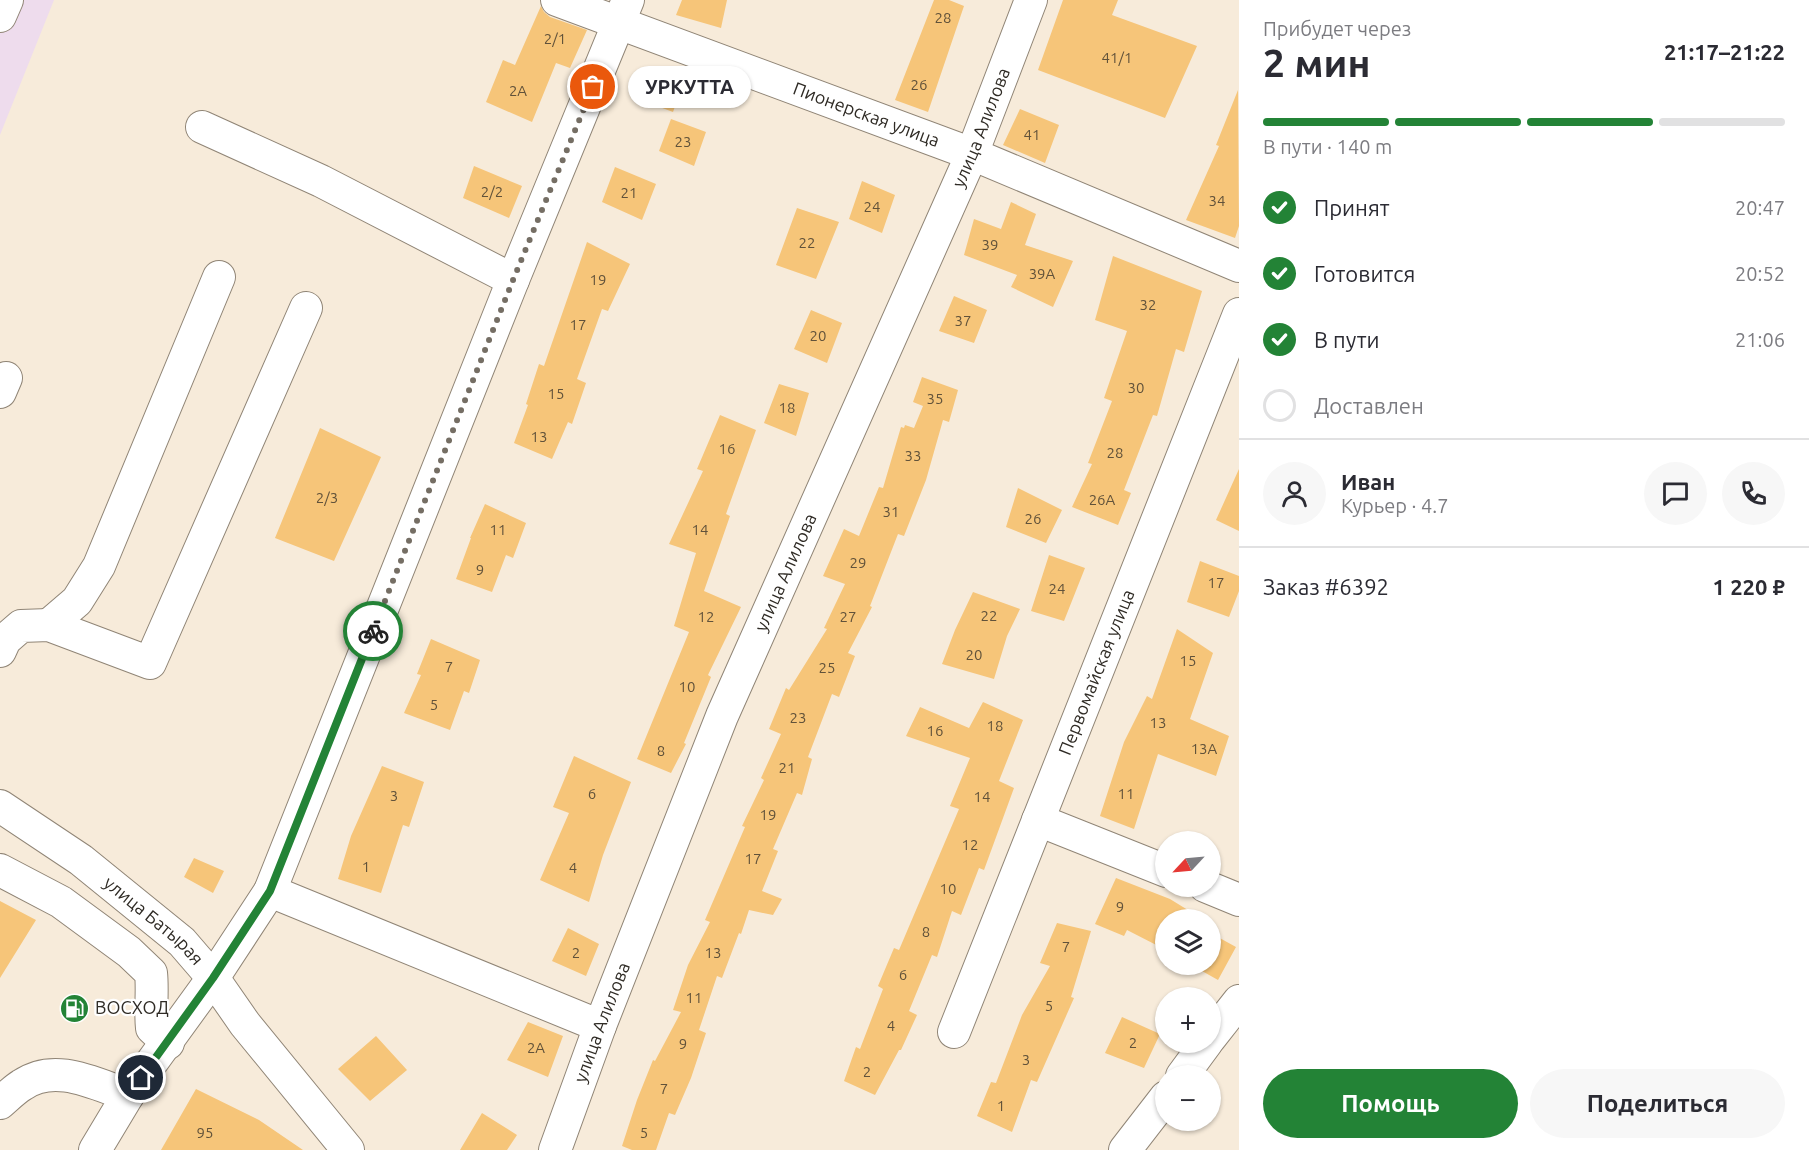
<!DOCTYPE html>
<html lang="ru">
<head>
<meta charset="utf-8">
<style>
	body { margin:0; font-family:Ubuntu,sans-serif; background:#f7f7f7; color:#2b2b33; height:100vh; display:flex; flex-direction:column; font-size:22px; white-space:nowrap }
	* { box-sizing:border-box; margin:0 }
	p { font-size:20px; color:#7c7c81 }
	.icon { flex:none; width:33px; height:33px; fill:none; stroke:currentColor; stroke-width:2; stroke-linecap:round; stroke-linejoin:round }
	.map { position:relative; flex:1; overflow:hidden }
	.details { display:flex; flex-direction:column; background:#fff; width:570px }
	.details>* { flex:none }
	.needle { width:39px; rotate:244deg }
	.tools { position:absolute; left:1155px; top:831px; display:grid; gap:12px }
	.tools a { display:grid; place-items:center; width:66px; height:66px; border-radius:50%; background:#fff; box-shadow:0 2px 4px #0004; font-size:30px }
	.pin { position:absolute; display:grid; place-items:center; width:51px; height:51px; color:#fff; margin:-26px; border:3px solid #fff; border-radius:50%; box-shadow:0 2px 6px #0007 }
	.courier { position:absolute; display:grid; place-items:center; width:60px; height:60px; margin:-30px; border:4px solid #238336; border-radius:50%; background:#fff; color:#222; box-shadow:0 2px 8px #0007 }
	.bubble { position:absolute; height:42px; border-radius:21px; background:#fff; box-shadow:0 2px 4px #0004; font-size:20px; font-weight:700; line-height:42px; text-align:center }
	.headline em { font-style:normal; font-weight:700 }
	.headline div { display:flex; flex-direction:column-reverse }
	.headline { display:flex; align-items:center; justify-content:space-between; height:102px; padding:0 24px }
	h1 { font-size:39px; font-weight:700; line-height:45px }
	.bar { display:grid; grid-template-columns:repeat(4,1fr); gap:9px 6px; align-content:center; height:72px; padding:0 24px }
	.bar i { height:8px; border-radius:4px; background:#e1e1e2 }
	.bar .active { background:#238336 }
	.bar p { grid-column:span 4 }
	.line { display:flex; align-items:center; gap:15px; padding:0 24px; border-top:2px solid #e1e1e2 }
	.line div { flex:1 }
	.round { display:grid; place-items:center; flex:none; width:63px; height:63px; border-radius:32px; background:#f7f7f7 }
	ol { padding:0 24px; list-style:none }
	li { display:flex; align-items:center; gap:18px; height:66px }
	li p { margin-inline-start:auto }
	li .icon { padding:6px; border-radius:50%; background:#238336; color:#fff; stroke-width:4 }
	li:last-child { color:#7c7c81 }
	li i { width:33px; height:33px; border:3px solid #e1e1e2; border-radius:50% }
	.button { display:flex; gap:12px; margin-top:auto; padding:12px 24px }
	.button a { flex:1; height:69px; border-radius:36px; background:#238336; color:#fff; font-size:24px; font-weight:700; line-height:69px; text-align:center }
	.button a+a { background:#f7f7f7; color:#2b2b33 }
	main { display:flex; flex:1; min-height:0 }
	.map>svg:first-child { display:block }
	.industrial { fill:#eedced }
	.building { fill:#f6c579 }
	.lines { fill:none; stroke-linecap:round; stroke-linejoin:round }
	.minor-casing { stroke:#908576; stroke-width:34 }
	.minor { stroke:#fff; stroke-width:32 }
	.done { stroke:#756e64; stroke-width:6; stroke-dasharray:0 10.8 }
	.route { stroke:#238336; stroke-width:8 }
	.labels { text-anchor:middle; stroke-width:4.5; stroke-linejoin:round; paint-order:stroke }
	.number-label { font-size:15px; fill:#61523a }
	.street-label { font-size:18px; fill:#2f2b25; stroke:#fff }
	.poi-label { font-size:18px; fill:#2f2b25; stroke:#fff; text-anchor:start }
</style>
</head>
<body>
<main>
<div class="map">
<svg width="1239" height="1150" viewBox="0 0 1239 1150">
	<rect width="100%" height="100%" fill="#f7ebda"/>
	<path class="industrial" d="M0 0H54L0 135Z"/>
	<path class="building" d="M682 0H727L721 28 676 15Z
		M934 0H949L964 6 928 112 895 100Z
		M1063 0H1118L1112 15 1197 46 1165 118 1038 70Z
		M541 6 544 12 550 17 587 30 570 68 556 63 532 122 486 102 503 60 515 65Z
		M651 71 683 84 673 112 641 100Z
		M1238 90 1239 226 1235 238 1186 220 1219 146 1216 145Z
		M1020 109 1059 125 1045 163 1003 145Z
		M671 119 706 132 694 166 659 151Z
		M474 166 522 186 509 218 463 198Z
		M615 167 656 184 642 220 602 202Z
		M862 181 895 195 882 233 849 219Z
		M1011 202 1036 214 1025 245 1073 261 1053 307 1011 287 1017 275 964 255 974 219 1001 229Z
		M797 208 839 222 816 279 776 265Z
		M587 242 630 264 608 311 602 309 577 379 586 383 572 424 568 422 552 459 514 443 528 405 526 404 539 364 544 366Z
		M1113 256 1202 291 1184 352 1176 349 1157 416 1153 415 1124 490 1131 493 1118 525 1072 507 1092 464 1088 463 1112 401 1104 398 1127 331 1095 320Z
		M954 296 987 310 974 343 939 331Z
		M811 310 842 323 827 363 794 349Z
		M922 377 958 390 949 422 943 420 926 480 904 536 898 534 870 606 872 607 848 653 855 656 839 697 832 694 808 757 812 759 802 795 797 793 773 849 778 851 762 891 782 899 773 915 749 910 741 934 739 933 722 978 717 976 699 1030 706 1033 691 1078 675 1115 669 1113 656 1150H632L622 1146 637 1100 653 1060 655 1061 681 1012 673 1010 688 965 710 922 705 920 745 827 742 826 764 780 761 778 781 734 769 729 786 688 789 690 827 629 824 628 845 584 823 576 844 529 859 536 879 487 883 488 901 427 904 428 905 425 914 428 923 406 913 402Z
		M779 384 809 393 796 436 764 423Z
		M720 415 756 430 726 514 730 516 704 591 741 607 708 675 711 677 684 743 686 744 671 773 637 759 689 632 674 626 696 553 669 544 703 471 697 469Z
		M320 428 381 457 334 561 275 538Z
		M1239 469V531L1216 520Z
		M1018 488 1062 510 1046 543 1006 527Z
		M485 504 526 523 513 558 506 555 492 592 456 579 471 538H470Z
		M1049 555 1085 568 1064 621 1031 611Z
		M1200 561 1239 576V591L1229 617 1187 602Z
		M973 592 1020 609 1007 636 994 679 942 664 955 630Z
		M1177 629 1213 653 1190 719 1229 736 1216 776 1158 754 1134 829 1100 816 1124 742 1147 696 1152 699Z
		M431 639 480 660 469 693 464 691 450 730 404 713 421 675 417 674Z
		M983 702 1023 720 999 781 1014 788 984 870 979 868 961 915 952 911 937 957 932 955 909 1011 917 1015 901 1050H899L875 1095 844 1081 856 1047 860 1049 883 989 878 986 894 948 899 950 959 809 950 806 970 758 906 736 920 707 969 728Z
		M574 756 631 782 603 855 589 902 540 880 569 813 553 807Z
		M382 766 424 782 409 827 403 825 381 893 338 879 351 836Z
		M194 858 224 871 213 893 184 877Z
		M1116 878 1170 899 1204 920H1166V950L1127 930 1124 936 1095 924Z
		M0 901 36 920 0 978Z
		M1057 923 1091 931 1071 997 1074 998 1037 1082 1031 1080 1012 1132 977 1116 991 1082 996 1083 1022 1015 1050 966 1040 963Z
		M568 928 599 944 586 976 552 961Z
		M1216 936 1236 947 1218 980 1202 971 1205 964H1210V951Z
		M1122 1017 1160 1034 1144 1068 1105 1053Z
		M528 1022 563 1036 548 1077 507 1060Z
		M376 1036 407 1070 370 1101 338 1069Z
		M196 1089 259 1120 303 1150H161Z
		M482 1113 517 1135 507 1150H460Z"/>
	<g class="lines">
		<defs>
			<g id="minor">
				<path id="s1" d="M557 0 972 154 1239 266"/>
				<path d="M0 16 7 0"/>
				<path d="M202 127 321 181 513 280"/>
				<path d="M0 392 6 378"/>
				<path d="M49 625 77 601 99 566 219 277"/>
				<path d="M0 651 5 640 21 626 49 625 150 663 306 308"/>
				<path id="s2" d="M0 806 81 860 182 942 213 978 245 1024 348 1150"/>
				<path d="M1038 820 1166 871"/>
				<path d="M0 870 61 902 129 952 151 973C153 991 150 1009 152 1028L168 1043"/>
				<path d="M1205 886 1239 900"/>
				<path d="M270 891 600 1026"/>
				<path id="s3" d="M954 1032 1239 314"/>
				<path d="M1210 1038 1239 1001"/>
				<path d="M1182 1076 1207 1042"/>
				<path d="M0 1103C7 1097 14 1090 22 1085 55 1062 95 1084 128 1095"/>
				<path d="M95 1150 128 1095 213 978 270 891 513 280 628 0"/>
				<path id="s4" d="M555 1150 600 1026 722 716 972 154 1031 0"/>
				<path d="M1125 1150 1166 1097"/>
			</g>
		</defs>
		<use href="#minor" class="minor-casing"/>
		<use href="#minor" class="minor"/>
	</g>
	<g class="lines">
		<path class="done" d="M373 631 513 280 593 87"/>
		<path class="route" d="M141 1078 213 978 270 891 373 631"/>
	</g>
	<defs>
		<symbol id="fuel-disc" viewBox="-11 -11 22 22"><circle r="9.5" fill="#238336" stroke="#fff"/><path d="M-5.5-6h7V0h2V4h1.3V-2.5L3-4.5l.8-.8L6-3V5H2.5V1h-1V6h-7ZM-4.2-4.7v3.2H.2V-4.7Z" fill="#fff"/></symbol>
	</defs>
	<g fill-rule="evenodd">
		<use href="#fuel-disc" x="58" y="992" width="33" height="33"/>
	</g>
	<g class="labels">
		<g class="number-label">
			<text x="943" y="23">28</text>
			<text x="555" y="44">2/1</text>
			<text x="1117" y="63">41/1</text>
			<text x="919" y="90">26</text>
			<text x="518" y="96">2А</text>
			<text x="1032" y="140">41</text>
			<text x="683" y="147">23</text>
			<text x="492" y="197">2/2</text>
			<text x="629" y="198">21</text>
			<text x="1217" y="206">34</text>
			<text x="872" y="212">24</text>
			<text x="807" y="248">22</text>
			<text x="990" y="250">39</text>
			<text x="1042" y="279">39А</text>
			<text x="598" y="285">19</text>
			<text x="1148" y="310">32</text>
			<text x="963" y="326">37</text>
			<text x="578" y="330">17</text>
			<text x="818" y="341">20</text>
			<text x="1136" y="393">30</text>
			<text x="556" y="399">15</text>
			<text x="935" y="404">35</text>
			<text x="787" y="413">18</text>
			<text x="539" y="442">13</text>
			<text x="727" y="454">16</text>
			<text x="1115" y="458">28</text>
			<text x="913" y="461">33</text>
			<text x="327" y="503">2/3</text>
			<text x="1102" y="505">26А</text>
			<text x="891" y="517">31</text>
			<text x="1033" y="524">26</text>
			<text x="498" y="535">11</text>
			<text x="700" y="535">14</text>
			<text x="858" y="568">29</text>
			<text x="480" y="575">9</text>
			<text x="1216" y="588">17</text>
			<text x="1057" y="594">24</text>
			<text x="989" y="621">22</text>
			<text x="706" y="622">12</text>
			<text x="848" y="622">27</text>
			<text x="974" y="660">20</text>
			<text x="1188" y="666">15</text>
			<text x="449" y="672">7</text>
			<text x="827" y="673">25</text>
			<text x="687" y="692">10</text>
			<text x="434" y="710">5</text>
			<text x="798" y="723">23</text>
			<text x="1158" y="728">13</text>
			<text x="995" y="731">18</text>
			<text x="935" y="736">16</text>
			<text x="1204" y="754">13А</text>
			<text x="661" y="756">8</text>
			<text x="787" y="773">21</text>
			<text x="592" y="799">6</text>
			<text x="1126" y="799">11</text>
			<text x="394" y="801">3</text>
			<text x="982" y="802">14</text>
			<text x="768" y="820">19</text>
			<text x="970" y="850">12</text>
			<text x="753" y="864">17</text>
			<text x="366" y="872">1</text>
			<text x="573" y="873">4</text>
			<text x="948" y="894">10</text>
			<text x="1120" y="912">9</text>
			<text x="926" y="937">8</text>
			<text x="1066" y="952">7</text>
			<text x="576" y="958">2</text>
			<text x="713" y="958">13</text>
			<text x="903" y="980">6</text>
			<text x="694" y="1003">11</text>
			<text x="1049" y="1011">5</text>
			<text x="891" y="1031">4</text>
			<text x="1133" y="1048">2</text>
			<text x="683" y="1049">9</text>
			<text x="536" y="1053">2А</text>
			<text x="1026" y="1065">3</text>
			<text x="867" y="1077">2</text>
			<text x="664" y="1094">7</text>
			<text x="1001" y="1111">1</text>
			<text x="205" y="1138">95</text>
			<text x="644" y="1138">5</text>
		</g>
		<g class="street-label">
			<text dy="6" stroke="none"><textPath href="#s1" startOffset="330">Пионерская улица</textPath></text>
			<text dy="6" stroke="none"><textPath href="#s4" startOffset="1108">улица Алилова</textPath></text>
			<text dy="6" stroke="none"><textPath href="#s4" startOffset="622">улица Алилова</textPath></text>
			<text dy="6" stroke="none"><textPath href="#s3" startOffset="387">Первомайская улица</textPath></text>
			<text dy="6" stroke="none"><textPath href="#s2" startOffset="192">улица Батырая</textPath></text>
			<text dy="6" stroke="none"><textPath href="#s4" startOffset="136">улица Алилова</textPath></text>
		</g>
		<g class="poi-label">
			<text x="95" y="1014">ВОСХОД</text>
		</g>
	</g>
</svg>
<div class="tools">
<a><svg class="needle" viewBox="-14 -14 28 28"><path d="M0-13l5 13h-10z" fill="#e53935"/><path d="M0 13l5-13h-10z" fill="#7c7c81"/></svg></a>
<a><svg class="icon" aria-label="layers" viewBox="0 0 24 24"><path d="M12 4l9 5-9 5-9-5zM3 14l9 5 9-5"/></svg></a>
<a>+</a>
<a>−</a>
</div>
<div class="pin" style="left:593px;top:87px;background:#ea580c"><svg class="icon" aria-label="bag" viewBox="0 0 24 24"><path d="M5 8h14l-1 12H6zM9 8a3 3 0 0 1 6 0"/></svg></div>
<div class="pin" style="left:141px;top:1078px;background:#1f2937"><svg class="icon" aria-label="home" viewBox="0 0 24 24"><path d="M3 11l9-7 9 7M6 9v11h12V9"/></svg></div>
<div class="courier" style="left:373px;top:631px"><svg class="icon" aria-label="bike" viewBox="0 0 24 24"><circle cx="6" cy="16" r="4"/><circle cx="18" cy="16" r="4"/><path d="M6 16l4-8h5l3 8M10 8l3 8H6M13 5h3"/></svg></div>
<div class="bubble" style="left:628px;top:66px;width:123px">УРКУТТА</div>
</div>
<section class="details">
<div class="headline"><div><h1>2 мин</h1><p>Прибудет через</p></div><em>21:17–21:22</em></div>
<div class="bar"><i class="active"></i><i class="active"></i><i class="active"></i><i></i><p>В пути · 140 m</p></div>
<ol>
<li><svg class="icon" aria-label="check" viewBox="0 0 24 24"><path d="M5 12l5 5 9-10"/></svg>Принят<p>20:47</p></li>
<li><svg class="icon" aria-label="check" viewBox="0 0 24 24"><path d="M5 12l5 5 9-10"/></svg>Готовится<p>20:52</p></li>
<li><svg class="icon" aria-label="check" viewBox="0 0 24 24"><path d="M5 12l5 5 9-10"/></svg>В пути<p>21:06</p></li>
<li><i></i>Доставлен</li>
</ol>
<div class="line" style="height:108px"><a class="round"><svg class="icon" aria-label="person" viewBox="0 0 24 24"><circle cx="12" cy="8" r="4"/><path d="M4 21q1-7 8-7t8 7"/></svg></a><div><b>Иван</b><p>Курьер · 4.7</p></div><a class="round"><svg class="icon" aria-label="chat" viewBox="0 0 24 24"><path d="M4 5h16v11H9l-5 4z"/></svg></a><a class="round"><svg class="icon" aria-label="phone" viewBox="0 0 24 24"><path d="M5 4h4l2 5-3 2q2 4 5 5l2-3 5 2v4C11 20 4 13 5 4z"/></svg></a></div>
<div class="line" style="height:78px"><div>Заказ #6392</div><b>1 220 ₽</b></div>
<div class="button"><a>Помощь</a><a>Поделиться</a></div>
</section>
</main>
</body>
</html>
